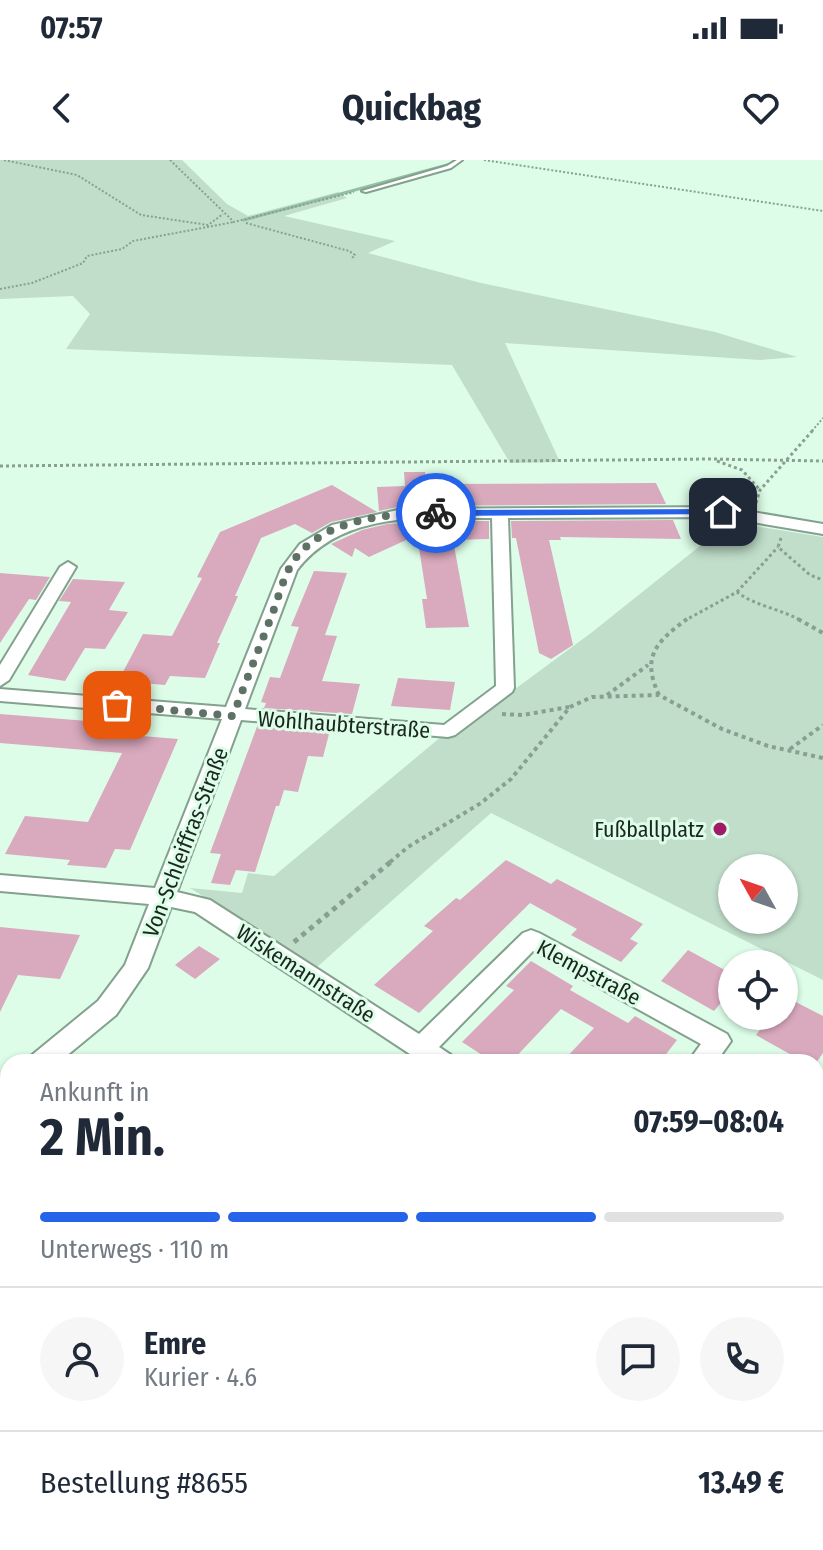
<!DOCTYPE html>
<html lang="de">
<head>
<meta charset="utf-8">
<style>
	body { margin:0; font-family:"Fira Sans Condensed",sans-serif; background:#f6f6f7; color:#1f2937; height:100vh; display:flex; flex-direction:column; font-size:30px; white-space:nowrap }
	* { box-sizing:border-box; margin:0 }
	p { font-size:26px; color:#747a83 }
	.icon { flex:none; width:44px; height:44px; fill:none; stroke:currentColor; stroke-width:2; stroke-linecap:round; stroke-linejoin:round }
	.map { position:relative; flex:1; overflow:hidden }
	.panel { position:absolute; left:0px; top:894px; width:824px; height:496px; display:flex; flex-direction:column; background:#fff; border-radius:24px 24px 0 0; box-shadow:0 2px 6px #0004 }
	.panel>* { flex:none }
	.needle { width:52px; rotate:310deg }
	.buttons { position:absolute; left:718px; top:694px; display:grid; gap:16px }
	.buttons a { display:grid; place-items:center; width:80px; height:80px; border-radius:50%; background:#fff; box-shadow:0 2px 6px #0004; font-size:40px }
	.pin { position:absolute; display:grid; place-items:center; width:68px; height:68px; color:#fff; margin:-34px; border-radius:16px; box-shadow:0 4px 12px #0006 }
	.courier { position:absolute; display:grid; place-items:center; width:80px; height:80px; margin:-40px; border:6px solid #2563eb; border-radius:50%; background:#fff; color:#222; box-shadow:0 2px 10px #0007 }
	.overview em { font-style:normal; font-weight:700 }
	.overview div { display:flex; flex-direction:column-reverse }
	.overview { display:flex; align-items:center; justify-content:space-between; height:136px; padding:0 40px }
	h1 { font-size:52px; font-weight:700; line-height:60px }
	.bar { display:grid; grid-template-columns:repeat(4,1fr); gap:12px 8px; align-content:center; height:96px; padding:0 40px }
	.bar i { height:10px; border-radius:6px; background:#e0e1e3 }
	.bar .active { background:#2563eb }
	.bar p { grid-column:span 4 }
	.line { display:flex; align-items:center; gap:20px; padding:0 40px; border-top:2px solid #e0e1e3 }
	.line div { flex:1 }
	.round { display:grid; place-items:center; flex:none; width:84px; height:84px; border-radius:42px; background:#f6f6f7 }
	.status { display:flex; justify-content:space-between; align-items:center; height:56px; padding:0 40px; background:#fff; direction:ltr }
	.status svg { height:22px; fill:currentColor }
	header { display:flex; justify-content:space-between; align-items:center; height:104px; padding:0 40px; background:#fff; font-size:36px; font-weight:700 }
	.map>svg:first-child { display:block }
	.green { fill:#c0deca; fill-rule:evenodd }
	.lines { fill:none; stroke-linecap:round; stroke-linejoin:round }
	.stream { stroke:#93c0a3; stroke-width:3 }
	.building { fill:#d9a9bd }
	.lane-casing { stroke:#83a18e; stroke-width:4 }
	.street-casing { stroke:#83a18e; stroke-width:4 }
	.path-far4 { stroke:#89a091; stroke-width:2; stroke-dasharray:2 2; stroke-linecap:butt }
	.path-far3 { stroke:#89a091; stroke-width:3; stroke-dasharray:3 3; stroke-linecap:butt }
	.path-far2 { stroke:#89a091; stroke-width:4; stroke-dasharray:4 4; stroke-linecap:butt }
	.path-far1 { stroke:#89a091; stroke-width:5; stroke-dasharray:5 5; stroke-linecap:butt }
	.path { stroke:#89a091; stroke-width:6; stroke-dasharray:6 6; stroke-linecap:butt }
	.lane { fill:#fff; fill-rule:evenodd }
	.street { fill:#fff; fill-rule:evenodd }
	.route { fill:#2563eb }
	.done { stroke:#5e7165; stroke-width:8; stroke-dasharray:0 14.4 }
	.poi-dot { fill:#a11b69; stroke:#ddfde8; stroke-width:3 }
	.labels { text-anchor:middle; stroke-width:6; stroke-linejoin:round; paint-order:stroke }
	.street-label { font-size:22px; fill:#1a261e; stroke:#ddfde8 }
	.poi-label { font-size:22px; fill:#1a261e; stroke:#ddfde8; text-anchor:end }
</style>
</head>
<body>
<div class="status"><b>07:57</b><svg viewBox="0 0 49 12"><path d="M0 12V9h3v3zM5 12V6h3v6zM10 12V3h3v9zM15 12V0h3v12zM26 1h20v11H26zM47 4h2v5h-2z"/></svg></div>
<header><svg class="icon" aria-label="back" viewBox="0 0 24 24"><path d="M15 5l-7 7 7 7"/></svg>Quickbag<svg class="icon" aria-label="heart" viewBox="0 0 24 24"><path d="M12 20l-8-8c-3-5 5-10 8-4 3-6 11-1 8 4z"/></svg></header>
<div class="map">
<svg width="823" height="1390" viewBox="0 0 823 1390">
	<rect width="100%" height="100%" fill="#ddfde8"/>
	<path class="green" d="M0 0H182L227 44 248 56 338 32 347 38 284 56 395 81 368 93 481 123 715 172 797 197 760 200 505 183 560 302 510 303 452 205 66 189 90 154 73 136 0 139Z
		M730 362 823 377V820L491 653 317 807 190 728 242 733 248 713 274 716 442 576 450 577 591 473ZM732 708H784V760H732Z"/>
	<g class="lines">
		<path class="stream" d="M244 60 451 4 455 0"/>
	</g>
	<path class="building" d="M404 312H425L427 324 656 323 666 344 402 346 379 351 377 327 405 326Z
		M332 325 377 352 331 362 312 373 295 364 261 378 235 436H238L217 483H220L205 518 170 516 165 525 141 523 145 514 123 512 143 474 172 476 202 418 197 417 220 372Z
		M673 360 681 379 560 377 561 380H549L573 485 551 499 539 493 516 378H512L511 361Z
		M439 361H489V379L453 380 469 467 426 468 422 439H427L417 375 369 397 355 388 352 397 331 384 362 370 387 364Z
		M314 411 347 413 325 475 337 476 322 521 360 524 352 554 264 548 266 543 261 542 270 517 280 518 299 467 291 466Z
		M0 413 50 417 36 440 29 439 0 483Z
		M73 419 125 422 109 450 128 452 105 489 85 488 65 521 28 515 71 442 59 441Z
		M398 518 455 522 450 550 391 546Z
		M0 554 100 562 95 572 178 579 130 690 115 689 106 708 67 705 70 700 5 694 25 656 88 662 122 593 0 583Z
		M258 564 330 570 323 597 308 596 298 632 284 630 279 646H276L255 712 236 710 230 725 211 723 221 694 210 693Z
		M506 700 551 724 557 719 643 764 630 779 638 783 621 802 571 775 577 769 530 743 419 853 374 825 433 771 424 766 456 738 460 740Z
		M0 767 80 775 60 819 18 815 0 852Z
		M199 786 220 799 195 819 175 805Z
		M688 790 732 814V830L714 851 661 821Z
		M531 801 573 826 570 830 628 863 635 856 677 880 660 902H562L594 868 561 849 511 902H493L462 882 514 830 506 826Z
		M784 836 823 856V893L816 903 804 902 756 875 771 856H784Z"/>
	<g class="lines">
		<defs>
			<path id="lane" d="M457 0H462L451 8 366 32 362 31 447 6Z
				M816 1113 823 1116V1131L816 1128Z
				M621 1382H642L637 1390H616Z"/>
			<path id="street" d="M723 347 823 364V374L723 357 508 358 514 528 512 532 455 575 448 577 241 560 177 732 210 740 419 874 523 773 531 770 539 773 727 874 731 881 716 902H688L701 884 533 791 439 887 451 895 455 902H422L195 752 171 747 148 808 116 855 59 902H28L32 895 98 841 125 805 149 744 0 731V715L155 728 222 559 0 541V529L226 547 281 409 300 384 332 365 402 349ZM492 358 496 526 444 565 245 549 297 410C343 350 424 358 492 358Z
				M68 402 76 407 9 520 0 526V505L60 407Z
				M8 917V943L0 946V920Z
				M0 969 8 970V994L0 993Z
				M107 1382H146L142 1390H103Z"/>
		</defs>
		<use href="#lane" class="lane-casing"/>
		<use href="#street" class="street-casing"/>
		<path class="path-far4" d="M4 0 77 15 141 55 208 65 223 54
			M170 0 234 62 354 32
			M484 0 823 51
			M246 63 349 91 355 95 352 98
			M0 129 32 123 83 103 87 96 122 89 133 81 234 62
			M812 271 823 258"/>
		<path class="path-far3" d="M717 301 742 310 760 330
			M0 306 710 299 823 301
			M756 343 760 330 814 269
			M781 378 778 387 810 415 823 420
			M737 432 778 387
			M684 461 737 432C755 446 781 449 802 461"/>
		<path class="path-far2" d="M798 459 823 473
			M607 535 648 505
			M659 535C641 497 656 482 687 459
			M502 554 523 555 569 547
			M790 589 823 565
			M390 702 408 687 481 643 511 619 570 547 592 537 659 535 722 569 768 586 823 598"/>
		<path class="path-far1" d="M294 782 393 700
			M816 967 823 957"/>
		<path class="path" d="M816 1062 823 1052
			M816 1086 823 1091"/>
		<use href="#lane" class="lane"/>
		<use href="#street" class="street"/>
	</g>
	<path class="route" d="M723 349 726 354 436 356 431 353 436 350Z"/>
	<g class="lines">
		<path class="done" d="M117 545 233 556C246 521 260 486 273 452 280 433 285 410 298 395 331 357 390 354 436 353"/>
	</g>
	<circle class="poi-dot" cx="720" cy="669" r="8"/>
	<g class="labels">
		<g class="street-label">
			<text transform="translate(344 564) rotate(4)" y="8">Wohlhaubterstraße</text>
			<text transform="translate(185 682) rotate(-69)" y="8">Von-Schleiffras-Straße</text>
			<text transform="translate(589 812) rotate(28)" y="8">Klempstraße</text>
			<text transform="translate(306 813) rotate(33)" y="8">Wiskemannstraße</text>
		</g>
		<g class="poi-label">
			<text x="704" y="677">Fußballplatz</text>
		</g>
	</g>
</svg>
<div class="buttons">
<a><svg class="needle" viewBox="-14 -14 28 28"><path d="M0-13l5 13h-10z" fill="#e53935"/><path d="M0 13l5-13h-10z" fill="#747a83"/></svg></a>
<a><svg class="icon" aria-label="locate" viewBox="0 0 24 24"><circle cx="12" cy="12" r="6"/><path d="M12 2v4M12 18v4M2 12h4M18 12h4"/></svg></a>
</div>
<div class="pin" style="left:117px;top:545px;background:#ea580c"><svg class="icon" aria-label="bag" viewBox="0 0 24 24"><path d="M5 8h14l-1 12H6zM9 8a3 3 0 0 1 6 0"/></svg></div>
<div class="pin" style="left:723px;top:352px;background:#1f2937"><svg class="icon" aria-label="home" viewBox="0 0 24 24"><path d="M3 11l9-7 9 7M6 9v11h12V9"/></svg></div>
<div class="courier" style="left:436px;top:353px"><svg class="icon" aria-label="bike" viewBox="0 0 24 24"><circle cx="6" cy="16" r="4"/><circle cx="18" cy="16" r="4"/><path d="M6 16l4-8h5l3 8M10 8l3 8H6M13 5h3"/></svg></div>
<section class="panel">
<div class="overview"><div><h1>2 Min.</h1><p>Ankunft in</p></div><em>07:59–08:04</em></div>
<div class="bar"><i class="active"></i><i class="active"></i><i class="active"></i><i></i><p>Unterwegs · 110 m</p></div>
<div class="line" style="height:144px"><a class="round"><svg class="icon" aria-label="person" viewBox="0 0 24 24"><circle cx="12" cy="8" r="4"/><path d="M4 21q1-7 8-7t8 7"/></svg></a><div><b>Emre</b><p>Kurier · 4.6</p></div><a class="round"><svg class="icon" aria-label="chat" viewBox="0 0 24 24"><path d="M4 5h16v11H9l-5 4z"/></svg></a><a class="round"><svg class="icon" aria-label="phone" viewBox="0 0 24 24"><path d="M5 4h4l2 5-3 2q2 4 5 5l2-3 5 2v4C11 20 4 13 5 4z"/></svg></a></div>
<div class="line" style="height:104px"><div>Bestellung #8655</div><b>13.49 €</b></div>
</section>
</div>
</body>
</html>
